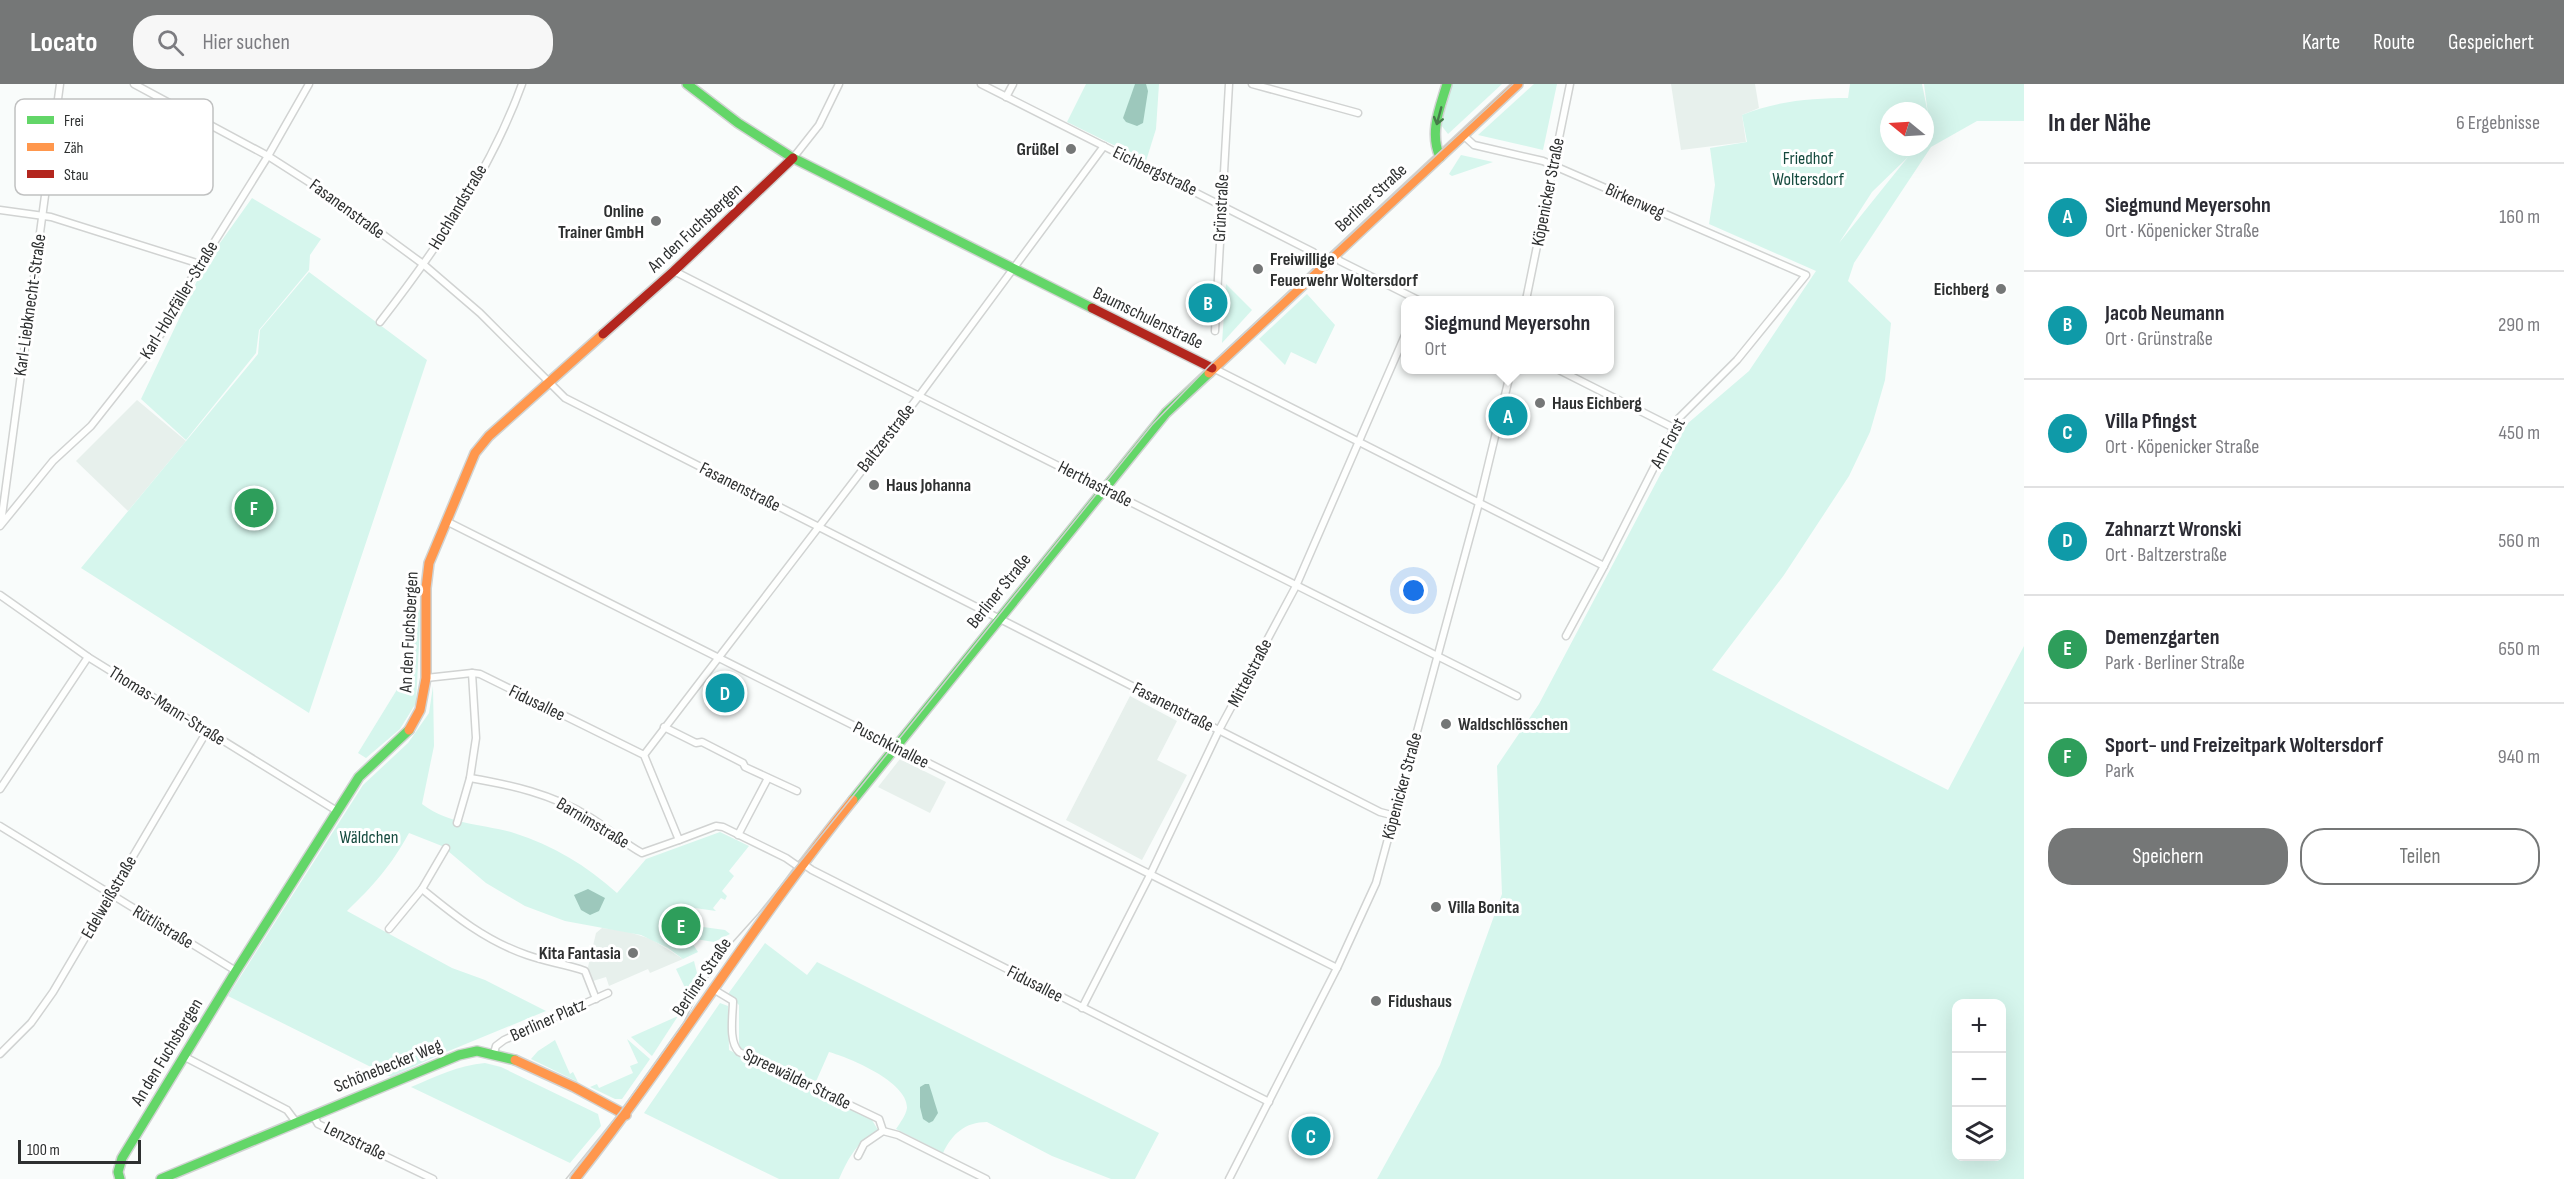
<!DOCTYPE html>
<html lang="de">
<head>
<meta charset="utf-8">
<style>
	body { margin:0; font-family:"Sofia Sans Condensed",sans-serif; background:#f7f7f7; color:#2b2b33 }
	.controls { position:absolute; right:18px; bottom:18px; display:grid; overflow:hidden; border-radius:12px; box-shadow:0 6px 24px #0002 }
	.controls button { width:54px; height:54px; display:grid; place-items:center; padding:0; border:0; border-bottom:2px solid #e1e1e2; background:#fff; color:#2b2b33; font:30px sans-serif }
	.compass { position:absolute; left:1880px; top:18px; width:54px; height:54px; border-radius:50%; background:#fff; box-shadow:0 6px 24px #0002; rotate:288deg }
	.scale { position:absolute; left:18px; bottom:15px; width:123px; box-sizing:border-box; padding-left:6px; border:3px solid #2e3030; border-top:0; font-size:16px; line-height:21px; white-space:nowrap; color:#2e3030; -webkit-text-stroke:4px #fff; paint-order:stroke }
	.you { position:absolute; left:1414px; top:507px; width:21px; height:21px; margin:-15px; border:4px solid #fff; border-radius:50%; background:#1a73e8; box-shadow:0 0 0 9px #1a73e833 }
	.badge { display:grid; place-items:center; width:39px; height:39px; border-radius:50%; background:#757777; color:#fff; font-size:20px; font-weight:700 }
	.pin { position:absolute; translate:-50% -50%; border:3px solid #fff; box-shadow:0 2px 6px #0006 }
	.popup { position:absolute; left:1401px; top:212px; width:213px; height:78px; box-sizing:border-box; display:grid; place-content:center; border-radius:12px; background:#fff; filter:drop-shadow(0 2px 4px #0005); font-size:20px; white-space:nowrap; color:#7c7c81 }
	.popup b { font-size:22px; color:#2b2b33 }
	.popup::after { content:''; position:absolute; left:50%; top:100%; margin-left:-12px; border:12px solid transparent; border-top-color:#fff }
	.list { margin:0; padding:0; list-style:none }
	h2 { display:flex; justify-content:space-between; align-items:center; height:78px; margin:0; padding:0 24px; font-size:26px }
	h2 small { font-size:20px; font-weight:400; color:#7c7c81 }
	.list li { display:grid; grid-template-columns:39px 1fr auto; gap:18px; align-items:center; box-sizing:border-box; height:108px; padding:0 24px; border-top:2px solid #e1e1e2 }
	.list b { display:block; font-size:22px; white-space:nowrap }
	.list p { margin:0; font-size:20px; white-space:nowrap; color:#7c7c81 }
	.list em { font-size:20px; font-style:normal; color:#7c7c81 }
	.actions { display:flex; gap:12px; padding:18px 24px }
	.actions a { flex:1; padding:14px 0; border:2px solid #757777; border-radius:24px; text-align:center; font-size:21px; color:#757777 }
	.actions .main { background:#757777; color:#fff }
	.icon { flex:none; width:33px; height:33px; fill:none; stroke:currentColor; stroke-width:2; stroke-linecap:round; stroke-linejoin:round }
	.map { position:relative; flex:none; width:2024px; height:1095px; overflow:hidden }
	header { display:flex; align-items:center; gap:36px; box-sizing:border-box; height:84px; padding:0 30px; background:#757777; color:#fff }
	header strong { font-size:28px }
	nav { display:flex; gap:33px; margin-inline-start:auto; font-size:21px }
	.search { width:420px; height:54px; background:#f7f7f7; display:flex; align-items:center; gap:15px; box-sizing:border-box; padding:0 21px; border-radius:24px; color:#7c7c81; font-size:22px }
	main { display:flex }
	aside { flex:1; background:#fff }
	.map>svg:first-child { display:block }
</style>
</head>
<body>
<header>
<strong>Locato</strong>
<div class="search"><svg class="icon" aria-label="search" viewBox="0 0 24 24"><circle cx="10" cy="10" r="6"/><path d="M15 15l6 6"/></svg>Hier suchen</div>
<nav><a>Karte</a><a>Route</a><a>Gespeichert</a></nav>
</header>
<main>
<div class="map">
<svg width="2024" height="1095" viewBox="0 0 2024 1095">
	<rect width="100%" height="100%" fill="#f9fcfb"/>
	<!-- built -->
	<g fill="#e7f0ec">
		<path d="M1671,0H1755L1759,24L1742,31L1746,58L1681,66Z"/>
		<path d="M137,316L186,357L128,427L76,377Z"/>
		<path d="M1130,612L1177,637L1157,676L1187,691L1142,776L1066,736Z"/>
		<path d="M900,675L946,698L930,729L878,703Z"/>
		<path d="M602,844L622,846L651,855L683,875L650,889L648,885L609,902L606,893L593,897L588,883L596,849Z"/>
	</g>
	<!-- green -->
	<g fill="#d6f6ed" fill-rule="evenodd">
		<path d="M1086,0H1159L1156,45L1146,77L1067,38Z"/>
		<path d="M1452,0H1502L1448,50L1441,41Z"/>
		<path d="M1534,0H1557L1543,66L1478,51Z"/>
		<path d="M1850,0H1922L1928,30L1924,0H2024V37H1977L1931,63L1854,179L1848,197L1891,239L1885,296L1870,348L1849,392L1784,491L1712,586L1948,706L2024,562V1095H1377L1440,981L1502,810L1497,682L1539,620L1687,340L1749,287L1816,187L1709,140L1715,101L1710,64L1747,58L1742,31C1775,17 1813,14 1848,14ZM1889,27H1925V63H1889ZM1908,73L1839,159L1872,108ZM1956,920H2002V1072H1956Z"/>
		<path d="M1461,71L1493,78L1452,92L1449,90Z"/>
		<path d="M252,114L321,155L310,171L309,186L259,246L256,269L186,356L141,315L205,180Z"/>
		<path d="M309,188L427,276L309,629L81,484L258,270L260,246Z"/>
		<path d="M1226,200L1252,226L1222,259Z"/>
		<path d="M1307,210L1335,241L1316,280L1291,268L1285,281L1259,255Z"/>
		<path d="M421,522L416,619L400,645L366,674L358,669L401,599L409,570L411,544Z"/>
		<path d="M433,602L434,662L422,720C452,742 480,739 514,749C553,761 587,782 617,809L646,775L720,748L749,762L729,787L734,792L722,807L727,812L725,816L721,814L713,824L716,827L681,822L680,828H675L674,839L725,846L730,850L714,858L689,854L698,868L683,875L668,864L641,851L565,837L525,822L486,799L442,762L409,749C391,782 373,802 347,827L452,884L485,896L546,927L439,971L391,993L228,912L363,701L408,659L429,629Z"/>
		<path d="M765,859L807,891L817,878L1159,1049L1135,1095H1111L1052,1072L987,1038C965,1038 952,1050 943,1069L896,1045C900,1039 906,1031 907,1024C908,998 850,974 829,968L814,1002L739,965V921L728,910Z"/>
		<path d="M694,877L699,897L689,912L676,885Z"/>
		<path d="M720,919L728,922L729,966L872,1036L878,1046C856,1060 850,1071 839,1095H779L644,1029Z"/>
		<path d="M678,932L652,972L631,953Z"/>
		<path d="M627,955L650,975L622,1015H615L590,1003L597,1000L599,1004L633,989L630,982L638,979Z"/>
		<path d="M555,956L570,990L573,988L578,998L531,975L538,967Z"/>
		<path d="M485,979L501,983L598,1030L601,1042L570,1079L411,1003C435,993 459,981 485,979Z"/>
	</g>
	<!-- water -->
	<g fill="#9dc8bc">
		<path d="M1135,0H1146L1148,7L1143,39L1137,42L1126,38L1123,34Z"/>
		<path d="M588,805L605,814L599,827L590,831L581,826L574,811Z"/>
		<path d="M925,1000H929L938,1029L933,1037L929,1039L923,1035L920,1023V1003Z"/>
	</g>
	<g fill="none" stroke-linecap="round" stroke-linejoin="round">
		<!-- street casing -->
		<g stroke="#d1d3d2" stroke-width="9">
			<g id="street">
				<path d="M134,0L268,72L329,111L423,180L480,229L565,314L1380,728L1395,732"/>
				<path d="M981,0L1313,168L1325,179"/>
				<path d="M1252,0L1358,29"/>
				<path d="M1006,13L1013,0"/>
				<path d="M1463,51L1474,61L1543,77L1806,191L1737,276L1679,334L1604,482L1566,552"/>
				<path d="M793,74L819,41L839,0"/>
				<path d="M0,126L51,133L200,180"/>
				<path d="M1334,171L1340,177L1418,216"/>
				<path d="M674,187L919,312L1517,612"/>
				<path d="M1526,216L1570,0"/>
				<path d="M380,238C436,166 491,86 522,0"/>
				<path d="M1215,247L1229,0"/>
				<path d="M1213,284L1604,482"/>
				<path d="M1559,286L1674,344"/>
				<path d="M446,437L1337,884"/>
				<path d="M1,439L60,0"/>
				<path d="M0,442L53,377L91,342L147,271L172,233L180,213L268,72L309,0"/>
				<path d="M0,511L88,573L337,727"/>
				<path d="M426,594L472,589L480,590L644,671L679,756L716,742L723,743L786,774L799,783"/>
				<path d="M664,643L696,659L702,658L743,679L745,683L797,707"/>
				<path d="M644,671L919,312L1104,62"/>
				<path d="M470,694C512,701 551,710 588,732C607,743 623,759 642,769L679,756"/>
				<path d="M0,705L88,573"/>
				<path d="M457,739L470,694L476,654L472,589"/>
				<path d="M0,742L236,887"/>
				<path d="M738,751L768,694"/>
				<path d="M802,779L812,786L1269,1018"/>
				<path d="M422,805C455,832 486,857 527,871C546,878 566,880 585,887L596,915"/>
				<path d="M389,845L422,805L446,764"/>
				<path d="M713,905L733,917C733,931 728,957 739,968L879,1035L883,1047"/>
				<path d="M1082,924L1150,791L1219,646L1296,502L1406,249"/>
				<path d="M494,969L496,962L504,956L608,909"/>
				<path d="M0,970L31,939L53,908L207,647"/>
				<path d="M183,972L287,1026L296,1038"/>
				<path d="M313,1031L318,1040L433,1095"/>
				<path d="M858,1072L864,1060L883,1047L898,1051L986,1095"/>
				<path d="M1229,1095L1337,884L1376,799L1479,419L1511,286"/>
			</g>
		</g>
		<!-- fast casing -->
		<g stroke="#d1d3d2" stroke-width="12">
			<g id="fast">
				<path d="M687,0L738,39L793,74L1092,224"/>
				<path d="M1440,73C1429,48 1440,24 1447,0"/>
				<path d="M853,716L1166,329L1209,289"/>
				<path d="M120,1095L118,1088L122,1074L236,887L359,693L409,646"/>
				<path d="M161,1095L459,971L477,967L515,976"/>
			</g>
		</g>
		<!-- slow casing -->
		<g stroke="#d1d3d2" stroke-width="12">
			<g id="slow">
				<path d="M1209,289L1518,0"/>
				<path d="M409,646L420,626L426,594V504L429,479L475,369L489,352L603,250"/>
				<path d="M515,976L574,1003L626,1031"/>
				<path d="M575,1095C673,972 754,838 853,716"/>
			</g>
		</g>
		<!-- jam casing -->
		<g stroke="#d1d3d2" stroke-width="12">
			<g id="jam">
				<path d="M1092,224L1212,284"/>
				<path d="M603,250L674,187L793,74"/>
			</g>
		</g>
		<!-- street -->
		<use href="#street" stroke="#fefffe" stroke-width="6"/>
		<!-- fast -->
		<use href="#fast" stroke="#63d668" stroke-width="9"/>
		<!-- slow -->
		<use href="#slow" stroke="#ff974d" stroke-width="9"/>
		<!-- jam -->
		<use href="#jam" stroke="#b3261e" stroke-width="9"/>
		<!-- tram -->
		<path stroke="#cfd1d0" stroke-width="1.5" d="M566,1095L620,1028L684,938L702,902L731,860L758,830L1152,341L1209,282L1513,0"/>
	</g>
	<!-- one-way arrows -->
	<defs><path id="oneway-shaft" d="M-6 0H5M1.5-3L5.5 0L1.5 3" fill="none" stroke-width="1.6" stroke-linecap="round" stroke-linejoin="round" transform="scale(1.5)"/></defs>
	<use stroke="#467b49" href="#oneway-shaft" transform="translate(1439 32) rotate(105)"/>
	<!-- markers -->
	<g fill="#757777" stroke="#fff" stroke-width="2">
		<circle cx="1071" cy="65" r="6"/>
		<circle cx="656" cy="137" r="6"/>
		<circle cx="1258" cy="185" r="6"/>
		<circle cx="2001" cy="205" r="6"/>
		<circle cx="1540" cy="319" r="6"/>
		<circle cx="874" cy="401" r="6"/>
		<circle cx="1446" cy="640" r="6"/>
		<circle cx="1436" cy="823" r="6"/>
		<circle cx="633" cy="869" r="6"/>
		<circle cx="1376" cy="917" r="6"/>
	</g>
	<g text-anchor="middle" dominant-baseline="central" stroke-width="6" stroke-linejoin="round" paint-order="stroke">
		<!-- poi labels -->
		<g font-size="18" font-weight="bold" fill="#2e3030" stroke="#fff" text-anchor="start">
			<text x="1059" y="65" text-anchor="end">Grüßel</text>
			<text x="644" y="127" text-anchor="end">Online<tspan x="644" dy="21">Trainer GmbH</tspan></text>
			<text x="1270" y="175">Freiwillige<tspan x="1270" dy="21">Feuerwehr Woltersdorf</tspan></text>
			<text x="1989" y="205" text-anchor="end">Eichberg</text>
			<text x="1552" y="319">Haus Eichberg</text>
			<text x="886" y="401">Haus Johanna</text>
			<text x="1458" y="640">Waldschlösschen</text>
			<text x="1448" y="823">Villa Bonita</text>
			<text x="621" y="869" text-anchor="end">Kita Fantasia</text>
			<text x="1388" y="917">Fidushaus</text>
		</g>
		<!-- park labels -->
		<g font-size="18" fill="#154a3e" stroke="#fff">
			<text x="1808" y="74">Friedhof<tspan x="1808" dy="21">Woltersdorf</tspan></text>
			<text x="369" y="753">Wäldchen</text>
		</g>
		<!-- street labels -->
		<g font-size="18" fill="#2e3030" stroke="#fff">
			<text transform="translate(1155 87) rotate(26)">Eichbergstraße</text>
			<text transform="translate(1548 108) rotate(-79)">Köpenicker Straße</text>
			<text transform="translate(1371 114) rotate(-43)">Berliner Straße</text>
			<text transform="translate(1635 117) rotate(24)">Birkenweg</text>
			<text transform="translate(458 123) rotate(-59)">Hochlandstraße</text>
			<text transform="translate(1221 124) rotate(-87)">Grünstraße</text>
			<text transform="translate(347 125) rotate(36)">Fasanenstraße</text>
			<text transform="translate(695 144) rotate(-43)">An den Fuchsbergen</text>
			<text transform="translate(179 216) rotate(-59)">Karl-Holzfäller-Straße</text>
			<text transform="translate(30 221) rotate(-82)">Karl-Liebknecht-Straße</text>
			<text transform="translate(1148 234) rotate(26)">Baumschulenstraße</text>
			<text transform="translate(886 354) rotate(-52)">Baltzerstraße</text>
			<text transform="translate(1668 359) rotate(-62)">Am Forst</text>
			<text transform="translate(1095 400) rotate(27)">Herthastraße</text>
			<text transform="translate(740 403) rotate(27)">Fasanenstraße</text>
			<text transform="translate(999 507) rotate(-51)">Berliner Straße</text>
			<text transform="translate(409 548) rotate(-87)">An den Fuchsbergen</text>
			<text transform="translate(1250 589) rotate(-62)">Mittelstraße</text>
			<text transform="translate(537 619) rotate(26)">Fidusallee</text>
			<text transform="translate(167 622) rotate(32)">Thomas-Mann-Straße</text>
			<text transform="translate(1173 623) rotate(27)">Fasanenstraße</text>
			<text transform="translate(891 661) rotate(27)">Puschkinallee</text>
			<text transform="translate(1402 702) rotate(-75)">Köpenicker Straße</text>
			<text transform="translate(593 739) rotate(31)">Barnimstraße</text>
			<text transform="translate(109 813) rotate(-60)">Edelweißstraße</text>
			<text transform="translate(163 843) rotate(31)">Rütlistraße</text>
			<text transform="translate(702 893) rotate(-56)">Berliner Straße</text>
			<text transform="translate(1035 900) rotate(27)">Fidusallee</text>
			<text transform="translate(548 936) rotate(-24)">Berliner Platz</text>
			<text transform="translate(167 968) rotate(-59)">An den Fuchsbergen</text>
			<text transform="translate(388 982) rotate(-22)">Schönebecker Weg</text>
			<text transform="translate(797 995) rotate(26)">Spreewälder Straße</text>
			<text transform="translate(355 1057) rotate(26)">Lenzstraße</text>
		</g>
	</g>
	<!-- legend -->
	<rect x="15" y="15" width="198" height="96" rx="9" fill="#fff" stroke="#c0c1c1" stroke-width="1.5"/>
	<rect x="27" y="32" width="27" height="8" fill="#63d668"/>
	<rect x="27" y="59" width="27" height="8" fill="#ff974d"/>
	<rect x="27" y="86" width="27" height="8" fill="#b3261e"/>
	<g font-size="16" fill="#2e3030">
		<text x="64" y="42">Frei</text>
		<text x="64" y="69">Zäh</text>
		<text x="64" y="96">Stau</text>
	</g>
</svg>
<div class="controls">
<button>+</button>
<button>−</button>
<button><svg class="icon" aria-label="layers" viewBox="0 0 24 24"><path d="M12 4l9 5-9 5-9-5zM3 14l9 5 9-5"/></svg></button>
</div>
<svg class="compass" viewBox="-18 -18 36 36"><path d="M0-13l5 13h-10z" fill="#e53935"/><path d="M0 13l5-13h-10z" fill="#7c7c81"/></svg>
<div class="scale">100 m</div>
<div class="you"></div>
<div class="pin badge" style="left:1508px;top:332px;background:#0f9aa8">A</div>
<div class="popup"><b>Siegmund Meyersohn</b>Ort</div>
<div class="pin badge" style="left:1208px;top:219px;background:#0f9aa8">B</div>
<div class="pin badge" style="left:1311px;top:1052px;background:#0f9aa8">C</div>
<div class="pin badge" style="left:725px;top:609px;background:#0f9aa8">D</div>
<div class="pin badge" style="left:681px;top:842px;background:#2e9e5b">E</div>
<div class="pin badge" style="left:254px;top:424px;background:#2e9e5b">F</div>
</div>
<aside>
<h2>In der Nähe<small>6 Ergebnisse</small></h2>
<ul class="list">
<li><span class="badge" style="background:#0f9aa8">A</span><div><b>Siegmund Meyersohn</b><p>Ort · Köpenicker Straße</p></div><em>160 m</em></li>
<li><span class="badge" style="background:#0f9aa8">B</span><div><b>Jacob Neumann</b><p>Ort · Grünstraße</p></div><em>290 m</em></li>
<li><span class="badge" style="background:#0f9aa8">C</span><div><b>Villa Pfingst</b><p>Ort · Köpenicker Straße</p></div><em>450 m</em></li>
<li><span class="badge" style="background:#0f9aa8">D</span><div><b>Zahnarzt Wronski</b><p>Ort · Baltzerstraße</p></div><em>560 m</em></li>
<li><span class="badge" style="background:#2e9e5b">E</span><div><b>Demenzgarten</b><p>Park · Berliner Straße</p></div><em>650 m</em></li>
<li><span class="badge" style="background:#2e9e5b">F</span><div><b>Sport- und Freizeitpark Woltersdorf</b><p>Park</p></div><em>940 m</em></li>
</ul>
<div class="actions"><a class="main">Speichern</a><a>Teilen</a></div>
</aside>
</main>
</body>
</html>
